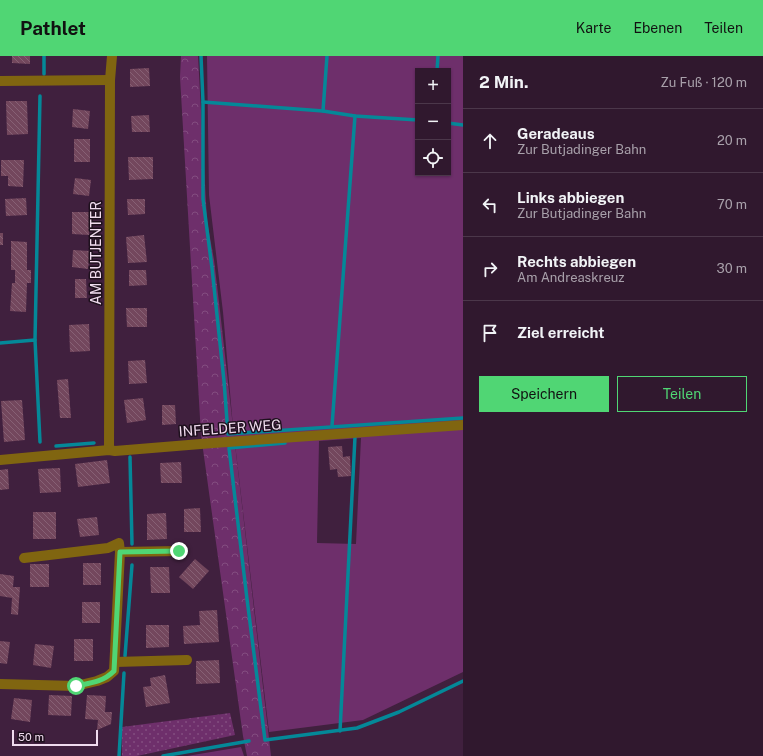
<!DOCTYPE html>
<html lang="de">
<head>
<meta charset="utf-8">
<style>
	body { margin:0; font-family:"Public Sans",sans-serif; background:#382136; color:#f1f3f6 }
	.controls { position:absolute; right:12px; top:12px; display:grid; overflow:hidden; border-radius:0px; box-shadow:0 1px 3px #0004 }
	.controls button { width:36px; height:36px; display:grid; place-items:center; padding:0; border:0; border-bottom:1px solid #4b374a; background:#30182e; color:#f1f3f6; font:20px sans-serif }
	.scale { position:absolute; left:12px; bottom:10px; width:86px; box-sizing:border-box; padding-left:4px; border:2px solid #f0dbee; border-top:0; font-size:11px; line-height:14px; white-space:nowrap; color:#f0dbee; -webkit-text-stroke:3px #1e101d; paint-order:stroke }
	.stop { position:absolute; width:12px; height:12px; margin:-9px; border:3px solid #50d674; border-radius:50%; background:#fff }
	.stop.end { background:#50d674; border-color:#fff; box-shadow:0 1px 4px #0008 }
	.list { margin:0; padding:0; list-style:none }
	h2 { display:flex; justify-content:space-between; align-items:center; height:52px; margin:0; padding:0 16px; font-size:17px }
	h2 small { font-size:13px; font-weight:400; color:#a8a0aa }
	.list li { display:grid; grid-template-columns:26px 1fr auto; gap:12px; align-items:center; box-sizing:border-box; height:64px; padding:0 16px; border-top:1px solid #4b374a }
	.list b { display:block; font-size:15px; white-space:nowrap }
	.list p { margin:0; font-size:13px; white-space:nowrap; color:#a8a0aa }
	.list em { font-size:13px; font-style:normal; color:#a8a0aa }
	.actions { display:flex; gap:8px; padding:12px 16px }
	.actions a { flex:1; padding:9px 0; border:1px solid #50d674; border-radius:0px; text-align:center; font-size:14px; color:#50d674 }
	.actions .main { background:#50d674; color:#111 }
	.icon { flex:none; width:22px; height:22px; fill:none; stroke:currentColor; stroke-width:2; stroke-linecap:round; stroke-linejoin:round }
	.map { position:relative; flex:none; width:463px; height:700px; overflow:hidden }
	header { display:flex; align-items:center; gap:24px; box-sizing:border-box; height:56px; padding:0 20px; background:#50d674; color:#111 }
	header strong { font-size:19px }
	nav { display:flex; gap:22px; margin-inline-start:auto; font-size:14px }
	main { display:flex }
	aside { flex:1; background:#30182e }
	.map>svg:first-child { display:block }
</style>
</head>
<body>
<header>
<strong>Pathlet</strong>
<nav><a>Karte</a><a>Ebenen</a><a>Teilen</a></nav>
</header>
<main>
<div class="map">
<svg width="463" height="700" viewBox="0 0 463 700">
	<defs>
		<pattern id="forest-crowns" width="20" height="18" patternUnits="userSpaceOnUse"><rect width="20" height="18" fill="#6e2f6b"/><path d="M2 6a3 3 0 1 1 6 0M12 15a3 3 0 1 1 6 0" fill="none" stroke="#834d80"/></pattern>
		<pattern id="park-dots" width="8" height="8" patternUnits="userSpaceOnUse"><rect width="8" height="8" fill="#6e2f6b"/><path d="M2 2h.1M6 6h.1" fill="none" stroke="#834d80" stroke-width="1.8" stroke-linecap="round"/></pattern>
		<pattern id="building-back-hatch" width="6" height="6" patternUnits="userSpaceOnUse"><rect width="6" height="6" fill="#73475d"/><path d="M-1 5l2 2M0 0l6 6M5-1l2 2" fill="none" stroke="#876175"/></pattern>
	</defs>
	<rect width="100%" height="100%" fill="#40203e"/>
	<!-- green -->
	<g fill="#6e2f6b" fill-rule="evenodd">
		<path d="M207,0H463V616L363,664L269,676L233,371L223,256L209,139ZM418,15H448V117H418ZM361,382L356,488L317,487L319,385Z"/>
		<path d="M241,691L244,700H187Z"/>
	</g>
	<!-- forest -->
	<path fill="url(#forest-crowns)" d="M181,0H198L207,165L214,204L220,255L233,371L271,700H247L243,680L201,379L180,21Z"/>
	<!-- park -->
	<path fill="url(#park-dots)" d="M230,657L235,679L137,700H122V671Z"/>
	<g fill="none" stroke-linecap="round" stroke-linejoin="round">
		<!-- stream -->
		<g stroke="#048898" stroke-width="3.5">
			<path d="M201,0L203,46V143L212,212L224,325L228,378L463,362"/>
			<path d="M437,15L438,0"/>
			<path d="M44,18V0"/>
			<path d="M203,46L323,55L355,60L418,64"/>
			<path d="M323,55L327,0"/>
			<path d="M448,67L463,69"/>
			<path d="M35,284L40,40"/>
			<path d="M0,287L35,284L40,386"/>
			<path d="M332,370L355,60"/>
			<path d="M285,387L229,392L247,543L265,684L357,672L399,656L463,625"/>
			<path d="M56,390L94,387"/>
			<path d="M130,401L132,488"/>
			<path d="M125,600L132,509"/>
			<path d="M340,675L355,381"/>
			<path d="M119,700L124,617"/>
			<path d="M163,700L249,685"/>
		</g>
	</g>
	<!-- building -->
	<g fill="url(#building-back-hatch)">
		<path d="M12,0H30V8L12,7Z"/>
		<path d="M149,12L150,30L130,31V13Z"/>
		<path d="M6,45H27L28,78L7,79Z"/>
		<path d="M73,53L90,55L88,73L72,71Z"/>
		<path d="M149,59L150,76H132L131,60Z"/>
		<rect x="74" y="83" width="16" height="23"/>
		<path d="M128,101H153V123L129,124Z"/>
		<path d="M1,104H24L23,131L8,130V120H1Z"/>
		<path d="M75,122L91,124L89,140L73,138Z"/>
		<path d="M26,142L27,159L6,160L5,143Z"/>
		<path d="M127,143H145V158L128,159Z"/>
		<path d="M72,156H89V179L72,178Z"/>
		<rect x="0" y="177" width="3" height="12"/>
		<path d="M144,179L147,206L128,207L126,181Z"/>
		<path d="M11,185L27,186V214H31V227H27L26,256L10,255L12,227H15V214H11Z"/>
		<path d="M73,194L90,195L88,213L72,211Z"/>
		<path d="M129,214H146L147,229L129,230Z"/>
		<path d="M75,223H86L87,242H75Z"/>
		<path d="M126,252H147V271H127Z"/>
		<path d="M89,268L90,295L70,296L69,269Z"/>
		<path d="M145,304L147,327L129,328L128,305Z"/>
		<path d="M68,323L71,362H60L57,324Z"/>
		<path d="M143,342L146,364L127,367L124,344Z"/>
		<path d="M22,344L25,384L4,386L1,345Z"/>
		<path d="M162,349H175L176,368L162,369Z"/>
		<path d="M342,390L343,401L350,400L351,420L338,421L337,413L330,414L328,391Z"/>
		<path d="M107,404L110,427L78,431L75,408Z"/>
		<path d="M181,406L182,427H161L160,407Z"/>
		<path d="M60,412L61,436L40,437L38,413Z"/>
		<path d="M8,413L9,433L0,434V414Z"/>
		<path d="M200,452L201,476H184V453Z"/>
		<rect x="33" y="456" width="23" height="27"/>
		<path d="M166,457L167,483L147,484V458Z"/>
		<path d="M97,461L99,479L80,481L77,463Z"/>
		<path d="M195,503L209,515L193,533L179,521Z"/>
		<rect x="83" y="507" width="18" height="22"/>
		<rect x="30" y="508" width="19" height="23"/>
		<path d="M150,511H169L170,537H151Z"/>
		<path d="M0,518L14,520L13,531H20L18,559L11,558L12,542L0,540Z"/>
		<rect x="82" y="546" width="18" height="21"/>
		<path d="M217,554L219,586L184,588L183,570L200,569L199,555Z"/>
		<path d="M146,569H169V591L146,592Z"/>
		<rect x="74" y="583" width="19" height="22"/>
		<path d="M0,585L10,586L7,608L0,607Z"/>
		<path d="M35,588L54,590L51,612L33,609Z"/>
		<path d="M219,604L220,627L196,628V605Z"/>
		<path d="M165,619L170,647L146,651L143,631L151,630L150,622Z"/>
		<path d="M49,639L72,640L71,660L48,659Z"/>
		<path d="M87,639L106,640L105,656H112L111,668L97,674L98,664L85,663Z"/>
		<path d="M14,642L32,644L30,666L11,663Z"/>
	</g>
	<g fill="none" stroke-linecap="round" stroke-linejoin="round">
		<!-- minor -->
		<g stroke="#806510" stroke-width="10">
			<path d="M0,25L110,24"/>
			<path d="M109,394L110,24L112,0"/>
			<path d="M0,404L109,394L115,395L213,387L463,369"/>
			<path d="M120,496L179,495"/>
			<path d="M115,606L187,604"/>
			<path d="M0,628L76,630L97,625L107,621L114,615L120,496L119,487L108,492L24,502"/>
		</g>
	</g>
	<g fill="none" stroke-linecap="round" stroke-linejoin="round">
		<!-- route -->
		<path stroke="#50d674" stroke-width="5" d="M76,630C91,627 103,626 114,615L120,496L179,495"/>
	</g>
	<g text-anchor="middle" dominant-baseline="central" stroke-width="3" stroke-linejoin="round" paint-order="stroke">
		<!-- street labels -->
		<g font-size="14" fill="#f0dbee" stroke="#1e101d">
			<text transform="translate(96 197) rotate(-90)">AM BUTJENTER</text>
			<text transform="translate(230 372) rotate(-4)">INFELDER WEG</text>
		</g>
	</g>
</svg>
<div class="controls">
<button>+</button>
<button>−</button>
<button><svg class="icon" aria-label="locate" viewBox="0 0 24 24"><circle cx="12" cy="12" r="6"/><path d="M12 2v4M12 18v4M2 12h4M18 12h4"/></svg></button>
</div>
<div class="scale">50 m</div>
<div class="stop" style="left:76px;top:630px"></div>
<div class="stop end" style="left:179px;top:495px"></div>
</div>
<aside>
<h2>2 Min.<small>Zu Fuß · 120 m</small></h2>
<ul class="list">
<li><svg class="icon" aria-label="ahead" viewBox="0 0 24 24"><path d="M12 20V5M6 11l6-6 6 6"/></svg><div><b>Geradeaus</b><p>Zur Butjadinger Bahn</p></div><em>20 m</em></li>
<li><svg class="icon" aria-label="left" viewBox="0 0 24 24"><path d="M17 20v-9H6M10 6l-5 5 5 5"/></svg><div><b>Links abbiegen</b><p>Zur Butjadinger Bahn</p></div><em>70 m</em></li>
<li><svg class="icon" aria-label="right" viewBox="0 0 24 24"><path d="M7 20v-9h11M14 6l5 5-5 5"/></svg><div><b>Rechts abbiegen</b><p>Am Andreaskreuz</p></div><em>30 m</em></li>
<li><svg class="icon" aria-label="arrive" viewBox="0 0 24 24"><path d="M6 21V4h12l-3 4 3 4H6"/></svg><div><b>Ziel erreicht</b></div></li>
</ul>
<div class="actions"><a class="main">Speichern</a><a>Teilen</a></div>
</aside>
</main>
</body>
</html>
